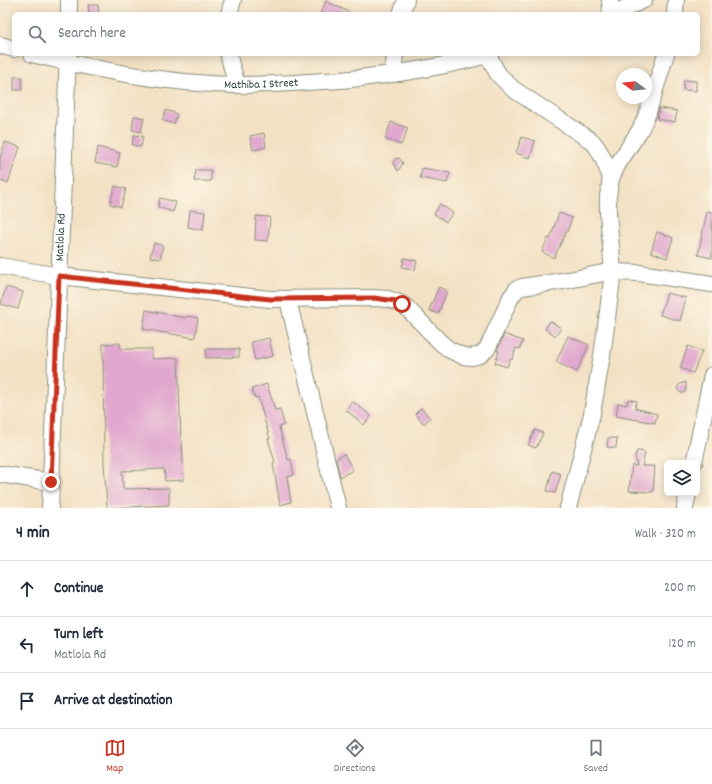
<!DOCTYPE html>
<html lang="en">
<head>
<meta charset="utf-8">
<style>
	body { margin:0; font-family:Dekko,sans-serif; background:#f6f6f7; color:#1f2937 }
	.controls { position:absolute; right:12px; bottom:12px; display:grid; overflow:hidden; border-radius:6px; box-shadow:0 2px 10px #0003 }
	.controls button { width:36px; height:36px; display:grid; place-items:center; padding:0; border:0; border-bottom:1px solid #e0e1e3; background:#fff; color:#1f2937; font:20px sans-serif }
	.compass { position:absolute; left:616px; top:68px; width:36px; height:36px; border-radius:50%; background:#fff; box-shadow:0 2px 10px #0003; rotate:285deg }
	.stop { position:absolute; width:12px; height:12px; margin:-9px; border:3px solid #c8321e; border-radius:50%; background:#fff }
	.stop.end { background:#c8321e; border-color:#fff; box-shadow:0 1px 4px #0008 }
	.list { margin:0; padding:0; list-style:none }
	h2 { display:flex; justify-content:space-between; align-items:center; height:52px; margin:0; padding:0 16px; font-size:17px }
	h2 small { font-size:13px; font-weight:400; color:#747a83 }
	.list li { display:grid; grid-template-columns:26px 1fr auto; gap:12px; align-items:center; box-sizing:border-box; height:56px; padding:0 16px; border-top:1px solid #e0e1e3 }
	.list b { display:block; font-size:15px; white-space:nowrap }
	.list p { margin:0; font-size:13px; white-space:nowrap; color:#747a83 }
	.list em { font-size:13px; font-style:normal; color:#747a83 }
	.icon { flex:none; width:22px; height:22px; fill:none; stroke:currentColor; stroke-width:2; stroke-linecap:round; stroke-linejoin:round }
	.map { position:relative; flex:none; width:712px; height:508px; overflow:hidden }
	.search { position:absolute; background:#fff; box-shadow:0 2px 10px #0003; left:12px; right:12px; top:12px; height:44px; display:flex; align-items:center; gap:10px; box-sizing:border-box; padding:0 14px; border-radius:6px; color:#747a83; font-size:15px }
	.sheet { height:220px; background:#fff }
	nav { display:flex; justify-content:space-around; align-items:center; box-sizing:border-box; height:56px; border-top:1px solid #e0e1e3; background:#fff; font-size:11px; color:#747a83 }
	nav a { display:grid; justify-items:center; gap:2px }
	nav .on { color:#c8321e }
	.map>svg:first-child { display:block }
</style>
</head>
<body>
<div class="map">
<svg width="712" height="508" viewBox="0 0 712 508">
	<rect width="100%" height="100%" fill="#fcf5e5"/>
	<filter id="ink" filterUnits="userSpaceOnUse"><feTurbulence type="fractalNoise" baseFrequency=".025" numOctaves="2"/><feDisplacementMap in="SourceGraphic" scale="8" xChannelSelector="R" yChannelSelector="G"/><feConvolveMatrix kernelMatrix="1 2 1 2 8 2 1 2 1" color-interpolation-filters="sRGB"/></filter>
	<filter id="wash" filterUnits="userSpaceOnUse"><feTurbulence type="fractalNoise" baseFrequency=".012" numOctaves="4" result="noise"/><feDisplacementMap in="SourceGraphic" scale="16" xChannelSelector="R" yChannelSelector="G"/><feGaussianBlur stdDeviation="0.9" result="paint"/><feColorMatrix in="noise" values="0 0 0 0 0 0 0 0 0 0 0 0 0 0 0 0 0 1.4 0 .05"/><feComposite in="paint" operator="in"/></filter>
	<g filter="url(#wash)">
		<rect width="100%" height="100%" fill="#f3e1c4"/>
		<g id="blocks">
			<!-- building -->
			<g fill="#e1a8cf">
				<path d="M326,1L353,14H320Z"/>
				<path d="M88,5H98L99,14H89Z"/>
				<rect x="14" y="77" width="8" height="13"/>
				<path d="M684,80L696,81V91L683,90Z"/>
				<path d="M659,108L677,111L675,122L657,119Z"/>
				<path d="M166,110L177,114L174,124L162,120Z"/>
				<path d="M134,116L144,118L141,132L132,130Z"/>
				<path d="M391,122L408,128L401,145L385,139Z"/>
				<path d="M264,133L266,147L253,150L250,136Z"/>
				<path d="M134,135L143,136L141,147L132,145Z"/>
				<path d="M522,137L535,141L530,158L516,153Z"/>
				<path d="M5,142L20,147L8,183L0,181V158Z"/>
				<path d="M98,147L120,153L117,167L95,163Z"/>
				<path d="M399,158L403,163L398,171L393,162L396,159Z"/>
				<path d="M422,168L450,173L447,183L420,178Z"/>
				<path d="M196,170H211V181H194Z"/>
				<path d="M115,186L126,189L121,207L110,204Z"/>
				<path d="M160,198L176,202L173,212L158,207Z"/>
				<path d="M440,204L453,213L446,222L434,214Z"/>
				<path d="M190,210L205,212L203,230L188,227Z"/>
				<path d="M707,211L712,212V258L698,255Z"/>
				<path d="M559,213L572,218L567,232H566L554,258L542,252L548,238L550,239Z"/>
				<path d="M256,216L270,217L268,241L255,240Z"/>
				<path d="M657,232L673,238L667,258L651,252Z"/>
				<path d="M154,243L163,246L160,259L150,257Z"/>
				<path d="M404,258L417,261L415,270L402,267Z"/>
				<path d="M6,287L23,292L18,309L1,304Z"/>
				<path d="M439,287L447,291L438,314L429,310Z"/>
				<path d="M667,293L686,298L680,321L660,315Z"/>
				<path d="M146,310L186,318L187,316L198,318L195,338L143,329Z"/>
				<path d="M550,321L561,328L556,336L545,329Z"/>
				<path d="M504,334L523,341L520,349L516,348L512,360L510,359L507,367L495,363L499,351H497Z"/>
				<path d="M568,336L589,345L577,372L556,362Z"/>
				<path d="M269,338L273,356L255,360L251,342Z"/>
				<path d="M120,343V349H152V359L178,358L181,441H182L184,480L165,481L164,469L122,471L123,489L169,488V505L107,508L104,463L103,344Z"/>
				<path d="M688,346L702,351L693,373L680,368Z"/>
				<path d="M206,349H239V357L206,358Z"/>
				<path d="M686,382V391L684,393H681L677,389L678,386L680,384Z"/>
				<path d="M267,384L275,410L280,409L284,425L279,427L288,460L291,459L294,475L287,477L291,502L280,505L273,463L275,462L268,439H270L258,397L255,398L252,389Z"/>
				<path d="M628,399L637,401L635,408L657,414L655,423L616,416L618,403L627,405Z"/>
				<path d="M352,401L371,416L364,425L346,410Z"/>
				<path d="M421,408L430,418L424,424L415,414Z"/>
				<path d="M535,430L543,433L536,448L528,445Z"/>
				<path d="M608,438H617L616,448L607,447Z"/>
				<path d="M637,451H641L645,453L642,466H655L653,492L629,491L632,465L637,466L635,456Z"/>
				<path d="M344,454L353,470L340,477L336,459Z"/>
				<path d="M552,471L561,474L555,493L547,491Z"/>
			</g>
		</g>
	</g>
	<g filter="url(#ink)">
		<use href="#blocks" fill-opacity="0" stroke="#898f7c" stroke-width="1"/>
		<g fill="none" stroke-linecap="round" stroke-linejoin="round">
			<!-- minor casing -->
			<g stroke="#898f7c" stroke-width="18">
				<g id="minor">
					<path d="M610,0L611,14"/>
					<path d="M69,14V0"/>
					<path d="M229,14L233,0"/>
					<path d="M401,14L406,0"/>
					<path d="M612,14L644,0"/>
					<path d="M675,14L676,0"/>
					<path d="M0,45L14,49"/>
					<path id="s1" d="M32,54C98,70 168,84 236,85C271,85 306,82 341,80C391,75 442,68 490,54"/>
					<path d="M228,54L237,85"/>
					<path d="M488,55L498,74L513,89L593,142C602,152 606,166 611,178"/>
					<path d="M393,74L395,54"/>
					<path d="M0,266L59,276L270,299L374,298L388,299L402,304L408,309L441,343L450,350L463,356L472,357L480,355L487,349L511,297L517,289L522,287L569,280L603,273L613,272L639,273L712,284"/>
					<path d="M288,300L338,508"/>
					<path d="M694,463L712,375"/>
					<path d="M0,474L51,482"/>
					<path id="s2" d="M50,508L68,54"/>
					<path d="M568,508L592,414L603,349L613,272L608,212V196L611,178L618,164L640,130L647,115L666,54"/>
					<path d="M685,508L688,493"/>
				</g>
			</g>
			<!-- minor -->
			<use href="#minor" stroke="#fff" stroke-width="16"/>
		</g>
	</g>
	<g fill="none" stroke-linecap="round" stroke-linejoin="round" filter="url(#ink)">
		<!-- route -->
		<path stroke="#c8321e" stroke-width="5" d="M51,482L59,276L270,299L374,298L396,301L402,304"/>
	</g>
	<g text-anchor="middle" dominant-baseline="central" stroke-width="3" stroke-linejoin="round" paint-order="stroke">
		<!-- street labels -->
		<g font-size="12" fill="#1f3d34" stroke="#fcf5e5">
			<text stroke="none"><textPath href="#s1" startOffset="232">Mathiba I Street</textPath></text>
			<text stroke="none"><textPath href="#s2" startOffset="271">Matlola Rd</textPath></text>
		</g>
	</g>
</svg>
<div class="controls">
<button><svg class="icon" aria-label="layers" viewBox="0 0 24 24"><path d="M12 4l9 5-9 5-9-5zM3 14l9 5 9-5"/></svg></button>
</div>
<svg class="compass" viewBox="-18 -18 36 36"><path d="M0-13l5 13h-10z" fill="#e53935"/><path d="M0 13l5-13h-10z" fill="#747a83"/></svg>
<div class="stop" style="left:402px;top:304px"></div>
<div class="stop end" style="left:51px;top:482px"></div>
<div class="search"><svg class="icon" aria-label="search" viewBox="0 0 24 24"><circle cx="10" cy="10" r="6"/><path d="M15 15l6 6"/></svg>Search here</div>
</div>
<section class="sheet">
<h2>4 min<small>Walk · 320 m</small></h2>
<ul class="list">
<li><svg class="icon" aria-label="ahead" viewBox="0 0 24 24"><path d="M12 20V5M6 11l6-6 6 6"/></svg><div><b>Continue</b></div><em>200 m</em></li>
<li><svg class="icon" aria-label="left" viewBox="0 0 24 24"><path d="M17 20v-9H6M10 6l-5 5 5 5"/></svg><div><b>Turn left</b><p>Matlola Rd</p></div><em>120 m</em></li>
<li><svg class="icon" aria-label="arrive" viewBox="0 0 24 24"><path d="M6 21V4h12l-3 4 3 4H6"/></svg><div><b>Arrive at destination</b></div></li>
</ul>
</section>
<nav>
<a class="on"><svg class="icon" aria-label="map" viewBox="0 0 24 24"><path d="M3 6l6-2 6 2 6-2v14l-6 2-6-2-6 2zM9 4v14M15 6v14"/></svg>Map</a>
<a><svg class="icon" aria-label="directions" viewBox="0 0 24 24"><path d="M12 3l9 9-9 9-9-9zM9 14v-3h6M13 9l2 2-2 2"/></svg>Directions</a>
<a><svg class="icon" aria-label="saved" viewBox="0 0 24 24"><path d="M7 4h10v16l-5-4-5 4z"/></svg>Saved</a>
</nav>
</body>
</html>
